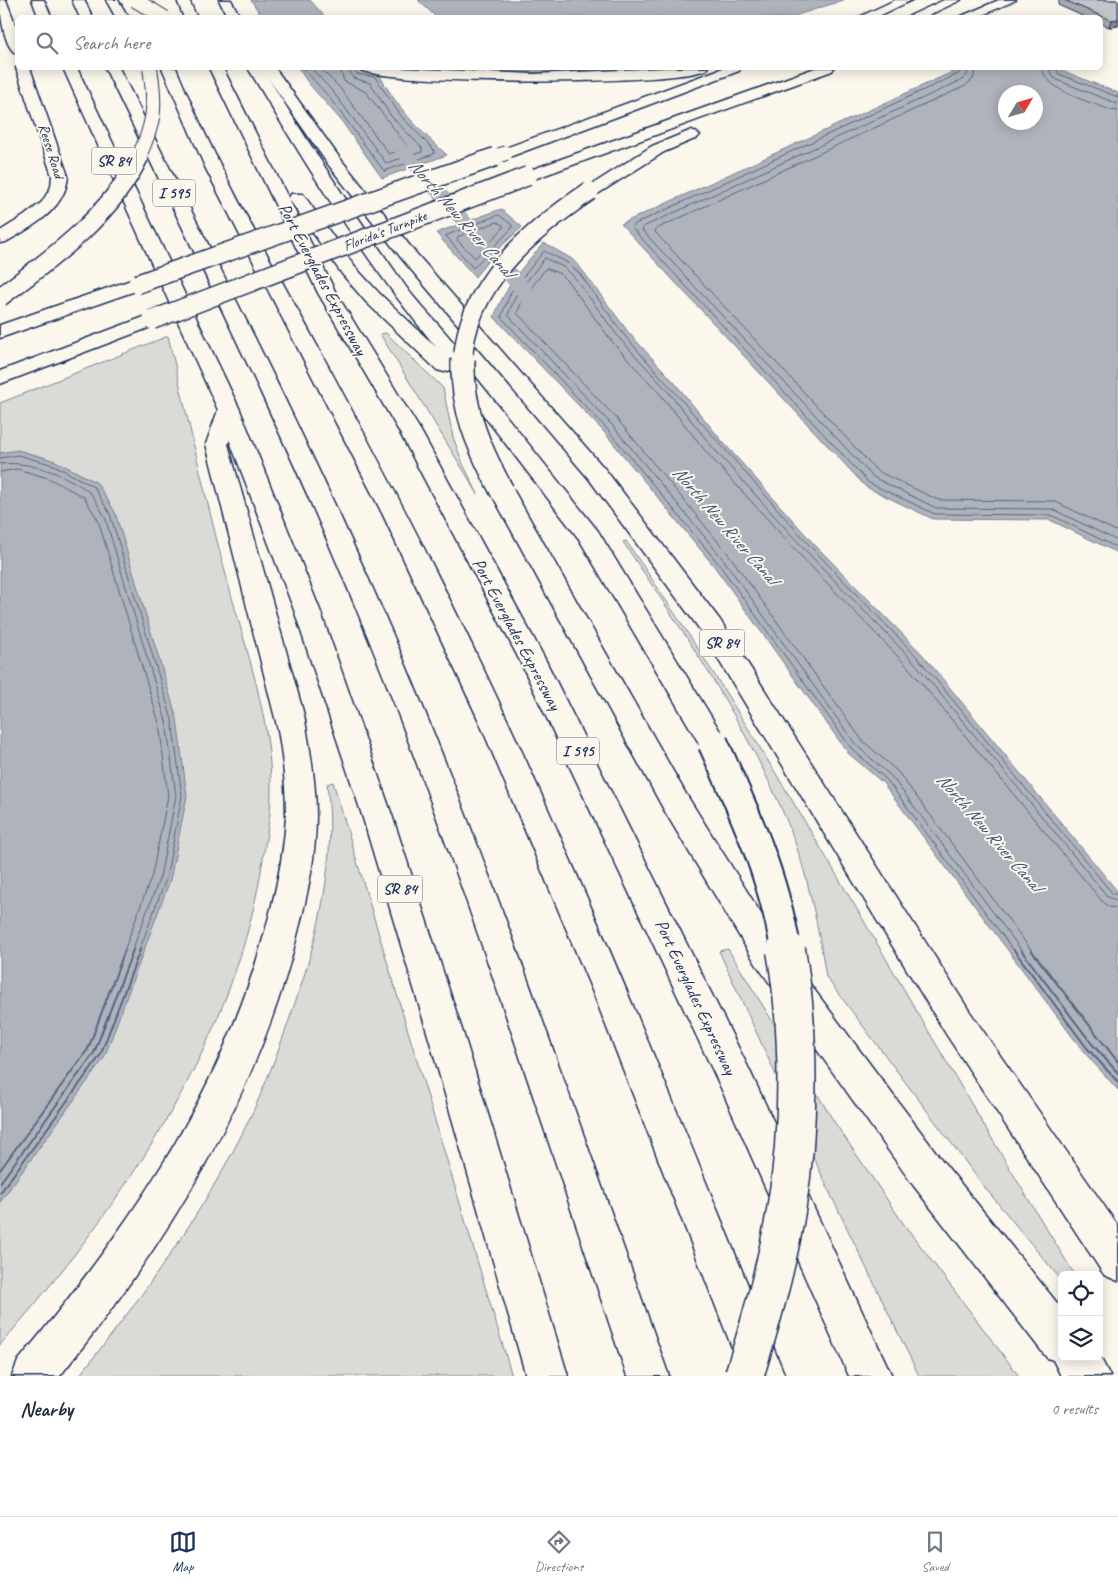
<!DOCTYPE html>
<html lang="en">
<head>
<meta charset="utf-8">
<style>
	body { margin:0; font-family:Caveat,sans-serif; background:#f6f6f7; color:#1f2937 }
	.controls { position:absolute; right:15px; bottom:15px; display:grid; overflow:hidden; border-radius:8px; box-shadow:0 2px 12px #0003 }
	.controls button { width:45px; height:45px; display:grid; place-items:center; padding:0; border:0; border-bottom:1px solid #e0e1e3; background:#fff; color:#1f2937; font:25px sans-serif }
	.compass { position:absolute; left:998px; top:85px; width:45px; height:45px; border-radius:50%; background:#fff; box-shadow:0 2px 12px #0003; rotate:52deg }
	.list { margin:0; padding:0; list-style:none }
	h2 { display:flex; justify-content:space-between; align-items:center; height:65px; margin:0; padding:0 20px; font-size:21px }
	h2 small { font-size:16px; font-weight:400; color:#747a83 }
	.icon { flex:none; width:28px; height:28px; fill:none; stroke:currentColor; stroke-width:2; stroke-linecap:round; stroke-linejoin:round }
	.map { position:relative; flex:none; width:1118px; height:1376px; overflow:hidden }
	.search { position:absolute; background:#fff; box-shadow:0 2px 12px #0003; left:15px; right:15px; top:15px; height:55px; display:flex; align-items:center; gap:12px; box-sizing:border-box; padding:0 18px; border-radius:8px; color:#747a83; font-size:19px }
	.sheet { height:140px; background:#fff }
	nav { display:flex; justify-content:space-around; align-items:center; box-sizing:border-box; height:70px; border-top:1px solid #e0e1e3; background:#fff; font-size:14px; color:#747a83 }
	nav a { display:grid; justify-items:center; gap:2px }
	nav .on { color:#1b2f5e }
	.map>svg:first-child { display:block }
</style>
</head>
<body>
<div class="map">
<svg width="1118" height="1376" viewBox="0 0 1118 1376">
	<rect width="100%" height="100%" fill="#fbf7ec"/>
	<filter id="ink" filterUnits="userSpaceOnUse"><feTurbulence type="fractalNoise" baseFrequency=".02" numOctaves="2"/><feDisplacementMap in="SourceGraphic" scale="10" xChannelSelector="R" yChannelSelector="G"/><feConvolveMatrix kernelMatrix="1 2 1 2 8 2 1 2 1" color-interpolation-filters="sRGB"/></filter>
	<g filter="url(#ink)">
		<!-- green -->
		<g fill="#dadad7" stroke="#7a849a">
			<path d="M386,333L443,388L453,437L463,464L478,494L380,334Z"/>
			<path d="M168,336C188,418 206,501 228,583C246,650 272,721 271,792C271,812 267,833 264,852C238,1041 122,1205 0,1345V1202L104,1058L97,483C66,467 36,447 0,453V403Z"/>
			<path d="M626,541C789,777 923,1032 1075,1275H1062V1281L986,1189L826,977C818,926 808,874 789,826C747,725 684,632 623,542Z"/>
			<path d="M333,782L512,1376H79C142,1297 203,1214 248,1122C266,1085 280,1046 294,1006C319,935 337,860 327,784Z"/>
			<path d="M728,949L835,1123L903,1223L1019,1376H919L830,1193L719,951Z"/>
		</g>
		<!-- water -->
		<g fill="#afb3bb" stroke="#747e96" fill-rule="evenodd">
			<path d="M251,0H310L325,17H262Z"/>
			<path d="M418,0H844L788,18H437Z"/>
			<path d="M298,68H339L378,72C395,106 419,130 447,155L382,178L340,119L309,84Z"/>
			<path d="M492,68H590L523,83L508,82Z"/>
			<path d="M961,68H1056L1118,93V553L1050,520L933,519L866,487L621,224ZM1006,92H1036V122H1006Z"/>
			<path d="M501,209L522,227L494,253L475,277L436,233Z"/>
			<path d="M544,243L572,259L583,271L629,333L674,382L722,441L814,544L922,654L1118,892V1090L1083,1051L883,783L848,753L714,566L604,432L494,317C505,288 522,266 544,243Z"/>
			<path d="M18,450L55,461L97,483L115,512L177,719L187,796L170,880L104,1058L0,1202V453Z"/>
		</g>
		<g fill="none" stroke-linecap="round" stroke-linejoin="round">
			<!-- shore-far1 -->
			<g stroke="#566483" stroke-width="1">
				<path d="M303,68L329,97L384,171L434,154V150L401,116L375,77L357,74L354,68"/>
				<path d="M311,68L334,93L386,163L422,152V148L391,116L370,83L353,78L348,68"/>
				<path d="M320,68L340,88L389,154L407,149V146L366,92L344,81L340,68"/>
				<path d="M962,68L958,74L633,225L632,228L869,483L935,514L1051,515L1118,548"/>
				<path d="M968,68L967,75L962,80L643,227L642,230L873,477L936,508L1052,509L1118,541"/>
				<path d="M976,68L973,79L965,86L656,229L655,232L877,471L938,500L1054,501L1118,532"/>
				<path d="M1042,68C1047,92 1089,101 1110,110L1118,111"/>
				<path d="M1050,68L1051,75L1057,80L1118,104"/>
				<path d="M1056,68L1059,74L1118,97"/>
				<path d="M499,215L512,225V228L473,268L446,236Z"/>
				<path d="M497,222L503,225V228L475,258L457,240L458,237Z"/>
				<path d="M0,458L18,455L54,465L94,487L110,514L172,720L182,796L166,879L139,951"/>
				<path d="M0,464C30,461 63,473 88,491C95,497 100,509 105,517L166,721L176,796L160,877L132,951"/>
				<path d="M0,472L17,469L48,478L84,497L98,520L159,723L168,796L152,875L124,951"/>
				<path d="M1014,951L887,780L852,749L718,563L607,429L501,317L511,292L544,251L568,263L580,274L625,336L811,547L918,658L1112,893L1118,895"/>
				<path d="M1022,951L892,777L856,745L723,559L612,425L508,315L516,295L545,258L565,268L575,278L620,339L666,389L714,449L806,551L914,662L1108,897L1118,901"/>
				<path d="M1032,951L898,772L862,740L729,555L617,419L517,313L523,299L546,268L560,274L569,283L614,344L660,394L708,454L801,556L908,667L1102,901L1109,907L1118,908"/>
			</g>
			<!-- shore -->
			<g stroke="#566483" stroke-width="2">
				<path d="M1014,950L1087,1048L1118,1082"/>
				<path d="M1021,950L1092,1044L1118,1073"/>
				<path d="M1031,950L1118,1062"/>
				<path d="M0,1170L88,1049L125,950"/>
				<path d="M0,1183L94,1053L133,950"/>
				<path d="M0,1193L100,1056L140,950"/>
			</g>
			<!-- canal -->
			<path fill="#afb3bb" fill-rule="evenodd" d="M390,131L396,133L546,304L549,308L546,312L539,314L532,312L384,139L382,136L384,133Z"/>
			<!-- street casing -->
			<g stroke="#1b2f5e" stroke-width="3">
				<g id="street">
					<path d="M0,0H6L18,31V54C4,51 0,12 0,0Z"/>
					<path d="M18,66L30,68L68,176C65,210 33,226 6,242L0,243V231L24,216L42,202L51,187L52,176L16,68Z"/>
				</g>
			</g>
			<!-- primary casing -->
			<g stroke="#1b2f5e" stroke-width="3">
				<g id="primary">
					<path d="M32,0H44L52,18H39Z"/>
					<path d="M219,0H231L241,18H228Z"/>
					<path d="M63,68H77L240,410L320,610L392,815L466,1042L568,1376H526L430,1042L362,815L294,610L218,410Z"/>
					<path d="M261,68H275L339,157L414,251L605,469L720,620L970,1012L1118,1226V1281L1104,1275L946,1034L701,631L589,479L402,259L327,163Z"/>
				</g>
			</g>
			<!-- highway casing -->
			<g stroke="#1b2f5e" stroke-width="3">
				<g id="highway">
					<path d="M72,0H84L93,18H80Z"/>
					<path d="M106,0H118L129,18H116Z"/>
					<path d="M177,0H189L197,18H184Z"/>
					<path d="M895,0H912L875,18H857Z"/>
					<path d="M944,0H961L923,18H905Z"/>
					<path d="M999,0H1016L976,18H957Z"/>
					<path d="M105,68H119C221,270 325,470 412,680C506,908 586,1143 669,1376H627C548,1143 474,909 385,680C303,471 203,270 105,68Z"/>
					<path d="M162,68H176C213,158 260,242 307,327C354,414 401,501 445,590C572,846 677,1112 785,1376H743L596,1000L479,721L383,515L205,167Z"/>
					<path d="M209,68H223L336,293L422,433L545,659L749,1069L892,1376H849L721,1088L519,659L400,433L318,293Z"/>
					<path d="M248,68H262C308,142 355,215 406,287C428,317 460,342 475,377L598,531L723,736L727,743L723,750L713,753L703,750L579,539L458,382L451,370L444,372L437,370L366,302L342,274L291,202L289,198L291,194H303L354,266L380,294L436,347C364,260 306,165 248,68Z"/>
					<path d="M358,68H401L533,74L665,68H708C694,86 372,86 358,68Z"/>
					<path d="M723,68H741L739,71L512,156L506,158L498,153L500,150Z"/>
					<path d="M815,68H834L832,71L534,179L528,181L520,176L522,173Z"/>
					<path d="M692,130L700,135L697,138L664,152L596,195H584L582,191L652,146Z"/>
					<path d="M137,278L144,280L146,284L144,288L0,338V325Z"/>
					<path d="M152,314L159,316L162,320L159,324L0,384V371Z"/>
					<path d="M229,404L237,405L240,410L228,444L304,715C310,749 316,782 316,816C316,857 307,897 297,936C256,1101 165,1245 60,1376H12L18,1361C125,1232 219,1100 264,935C275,896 284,857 286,816C286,787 283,758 278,730L206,444L218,410L221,405Z"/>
					<path d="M502,484L510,486L514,491L686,794L780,944L941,1159L1062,1309V1357H1099V1355L1110,1376H1061L1053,1360L1047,1358L913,1185L756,964L664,810L490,491L494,486Z"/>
				</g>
			</g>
			<!-- street -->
			<use href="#street" fill="#fbf7ec" fill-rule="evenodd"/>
			<!-- primary -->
			<use href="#primary" fill="#fbf7ec" fill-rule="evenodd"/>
			<!-- highway -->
			<use href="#highway" fill="#fbf7ec" fill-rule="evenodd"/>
			<!-- highway-bridge-far4 casing -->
			<g stroke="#1b2f5e" stroke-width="16" stroke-linecap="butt">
				<g id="highway-bridge-far4">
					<path d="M135,0L165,18"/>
					<path d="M138,158C155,123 156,106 150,68"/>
					<path d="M492,158L506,153"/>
				</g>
			</g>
			<!-- highway-bridge-far3 casing -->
			<g stroke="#1b2f5e" stroke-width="21" stroke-linecap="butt">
				<g id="highway-bridge-far3">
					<path d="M137,284L495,157"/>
					<path d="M0,297C51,259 111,216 139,157"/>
					<path d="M152,320L528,176"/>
					<path d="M463,360C466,284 532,230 590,191"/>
				</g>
			</g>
			<!-- highway-bridge-far2 casing -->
			<g stroke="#1b2f5e" stroke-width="26" stroke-linecap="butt">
				<path id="highway-bridge-far2" d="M463,359C461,408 479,448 502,491"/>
			</g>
			<!-- highway-bridge-far1 casing -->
			<g stroke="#1b2f5e" stroke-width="33" stroke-linecap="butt">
				<path id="highway-bridge-far1" d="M713,743C744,811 774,876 786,951"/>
			</g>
			<!-- highway-bridge casing -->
			<g stroke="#1b2f5e" stroke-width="41" stroke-linecap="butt">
				<path id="highway-bridge" d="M744,1376C761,1322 777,1267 786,1211C800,1130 800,1030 786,950"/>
			</g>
			<!-- highway-bridge-far4 -->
			<use href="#highway-bridge-far4" stroke="#fbf7ec" stroke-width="14"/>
			<!-- highway-bridge-far3 -->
			<use href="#highway-bridge-far3" stroke="#fbf7ec" stroke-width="18"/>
			<!-- highway-bridge-far2 -->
			<use href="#highway-bridge-far2" stroke="#fbf7ec" stroke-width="23"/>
			<!-- highway-bridge-far1 -->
			<use href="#highway-bridge-far1" stroke="#fbf7ec" stroke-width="29"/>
			<!-- highway-bridge -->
			<use href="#highway-bridge" stroke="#fbf7ec" stroke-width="38"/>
		</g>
		<!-- wall -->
		<path fill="#a8a9ad" stroke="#1b2f5e" d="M1059,0H1118V26L1109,27L1100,23V18H1087L1058,5Z"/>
		<!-- shaded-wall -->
		<path fill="#888a8d" stroke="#1b2f5e" d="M1118,19V26L1109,27L1111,20Z"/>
		<!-- building -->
		<path fill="#c3c5c9" stroke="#1b2f5e" d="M1064,0H1118V19L1111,20Z"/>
	</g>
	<g text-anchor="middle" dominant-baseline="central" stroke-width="4" stroke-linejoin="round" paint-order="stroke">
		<!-- far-street labels -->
		<g font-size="15" fill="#1b2f5e" stroke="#fbf7ec">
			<text transform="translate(51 151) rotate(73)">Reese Road</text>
			<text transform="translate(385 231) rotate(-21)">Florida's Turnpike</text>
		</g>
		<!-- shield labels -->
		<g fill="#fbf7ec" stroke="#5e6b89" stroke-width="1">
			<rect x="91.5" y="147.5" width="45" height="27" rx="4"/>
			<rect x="153" y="179.5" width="42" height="27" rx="4"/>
			<rect x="699.5" y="629.5" width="45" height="27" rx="4"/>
			<rect x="557" y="737.5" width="42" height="27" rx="4"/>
			<rect x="377.5" y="875.5" width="45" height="27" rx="4"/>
		</g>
		<g font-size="16" font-weight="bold" fill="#1b2f5e">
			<text x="114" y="161">SR 84</text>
			<text x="174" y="193">I 595</text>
			<text x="722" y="643">SR 84</text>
			<text x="578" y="751">I 595</text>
			<text x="400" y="889">SR 84</text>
		</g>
		<!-- street labels -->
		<g font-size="18" fill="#1b2f5e" stroke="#fbf7ec">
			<text transform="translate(323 279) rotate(62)">Port Everglades Expressway</text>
			<text transform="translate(517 634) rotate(62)">Port Everglades Expressway</text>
			<text transform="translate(696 997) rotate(65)">Port Everglades Expressway</text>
		</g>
		<!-- water labels -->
		<g font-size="19" font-style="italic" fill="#47577a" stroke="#fbf7ec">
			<text transform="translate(461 218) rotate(49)">North New River Canal</text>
			<text transform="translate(725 525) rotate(49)">North New River Canal</text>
			<text transform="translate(989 832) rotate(49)">North New River Canal</text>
		</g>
	</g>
</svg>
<div class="controls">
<button><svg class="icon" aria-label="locate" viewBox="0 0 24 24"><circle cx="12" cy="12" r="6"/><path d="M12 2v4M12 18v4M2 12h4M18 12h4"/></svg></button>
<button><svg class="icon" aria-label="layers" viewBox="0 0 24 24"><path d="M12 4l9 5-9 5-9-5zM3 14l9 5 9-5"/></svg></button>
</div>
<svg class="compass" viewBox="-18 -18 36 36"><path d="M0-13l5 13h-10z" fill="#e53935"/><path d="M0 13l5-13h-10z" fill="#747a83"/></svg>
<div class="search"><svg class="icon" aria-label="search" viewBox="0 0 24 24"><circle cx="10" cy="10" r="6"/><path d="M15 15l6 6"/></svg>Search here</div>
</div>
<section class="sheet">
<h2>Nearby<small>0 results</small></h2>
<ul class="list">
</ul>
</section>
<nav>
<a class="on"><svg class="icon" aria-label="map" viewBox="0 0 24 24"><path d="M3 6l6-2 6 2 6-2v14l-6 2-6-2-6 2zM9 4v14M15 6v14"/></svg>Map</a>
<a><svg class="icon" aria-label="directions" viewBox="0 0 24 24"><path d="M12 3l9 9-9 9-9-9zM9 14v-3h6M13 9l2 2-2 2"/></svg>Directions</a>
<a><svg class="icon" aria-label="saved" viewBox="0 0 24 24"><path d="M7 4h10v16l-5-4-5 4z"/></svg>Saved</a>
</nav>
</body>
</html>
